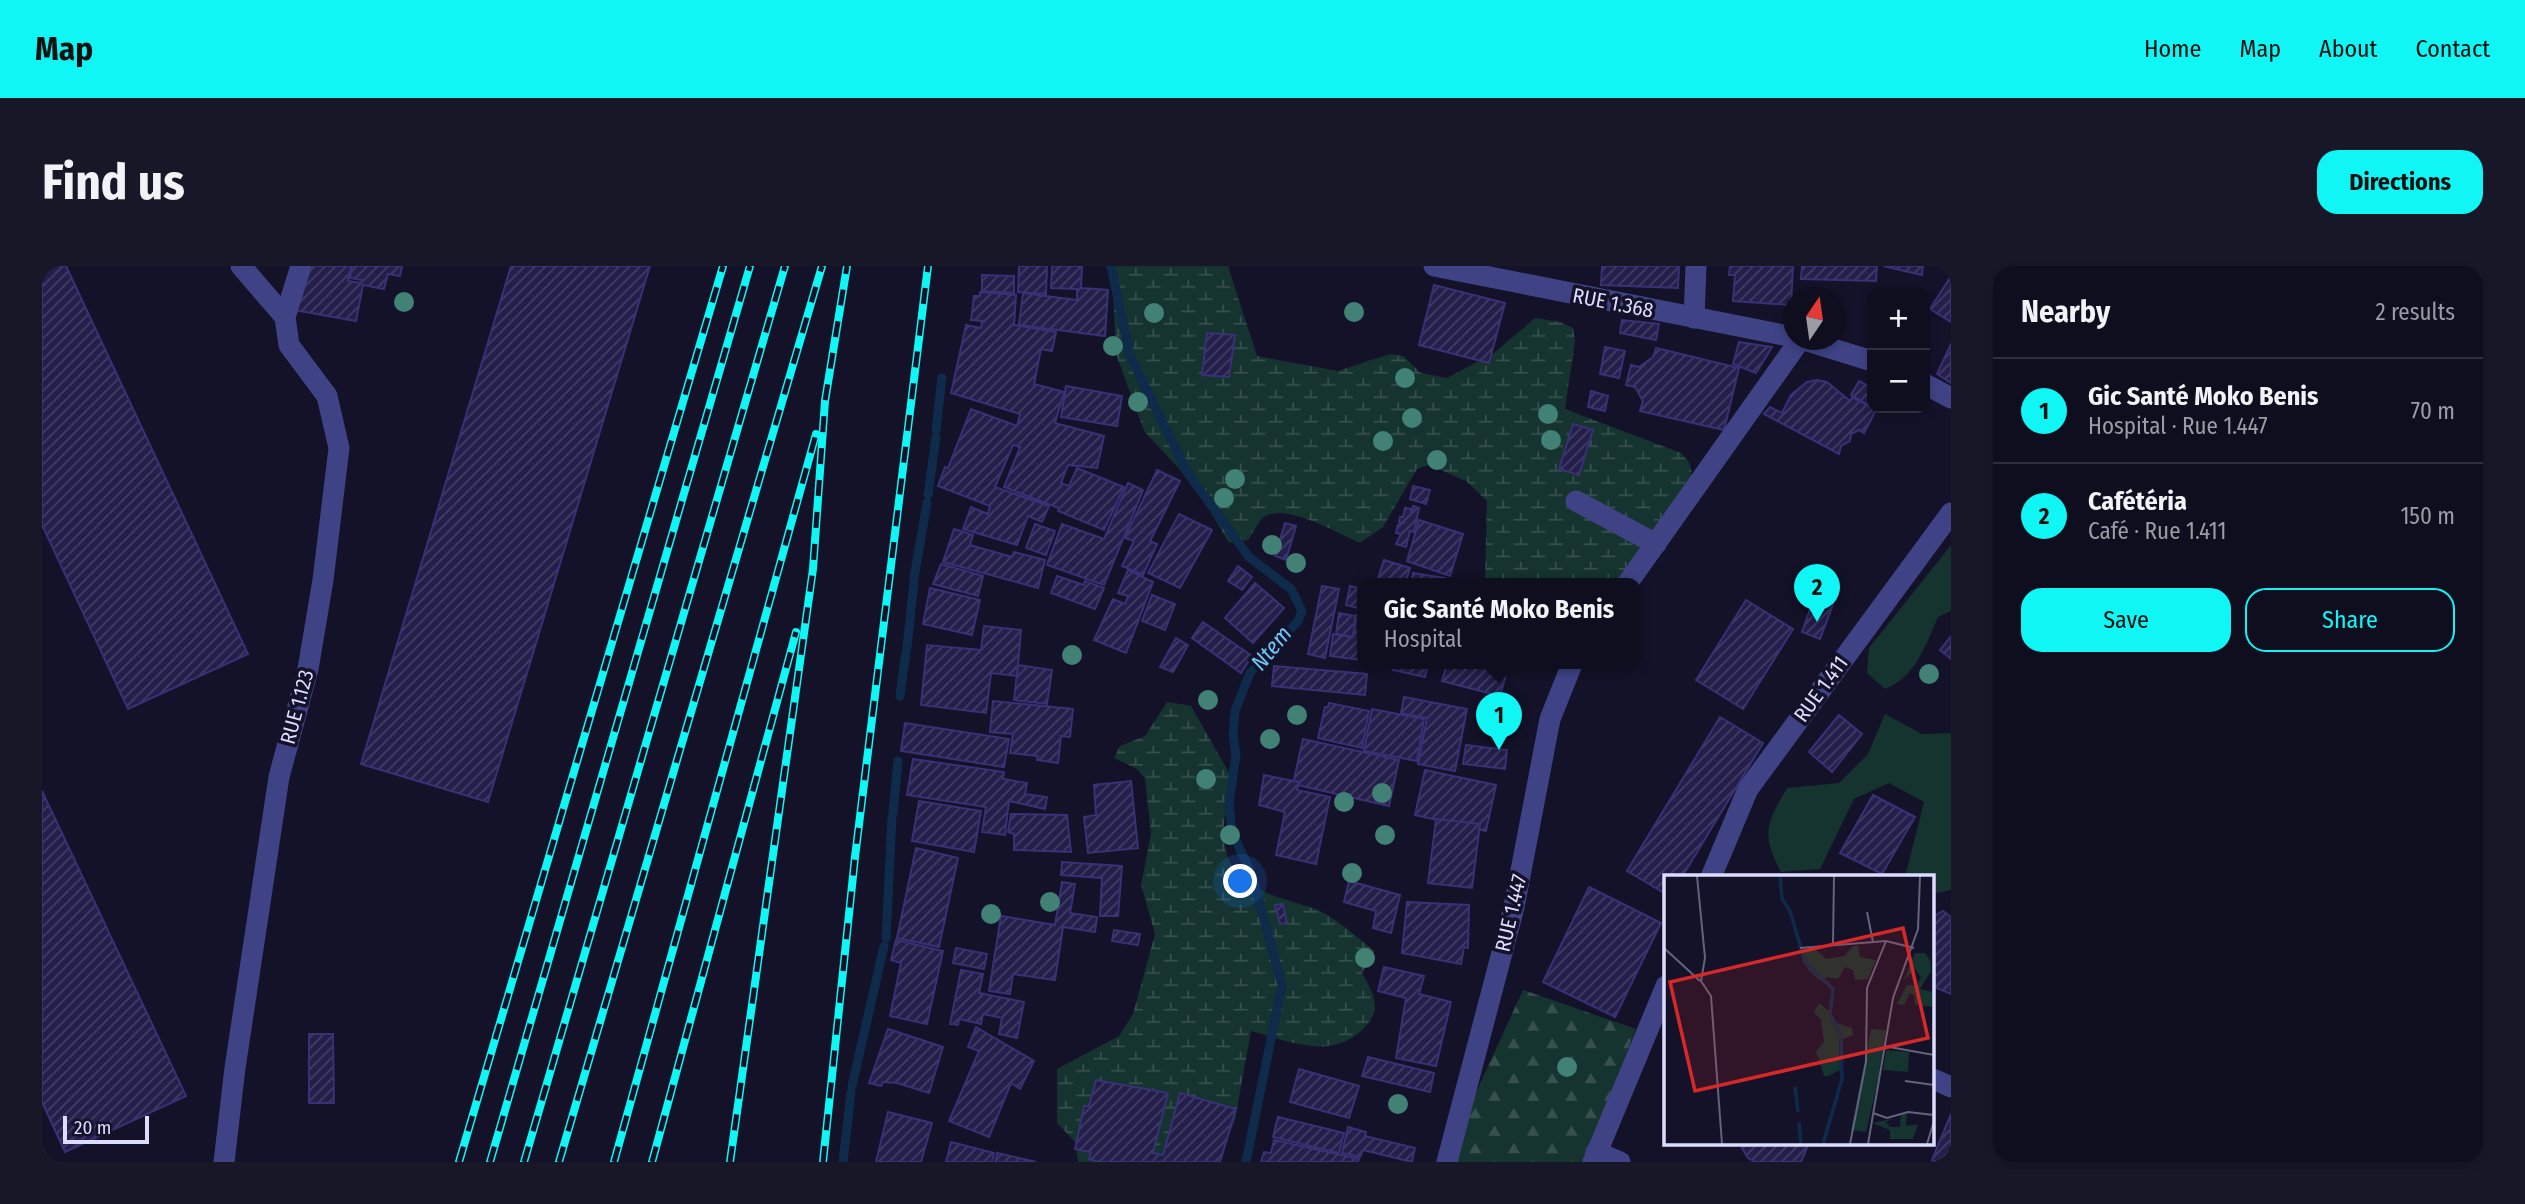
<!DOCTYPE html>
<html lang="en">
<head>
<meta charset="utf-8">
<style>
	body { margin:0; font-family:"Fira Sans Condensed",sans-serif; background:#171728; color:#f1f3f6 }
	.controls { position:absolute; right:21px; top:21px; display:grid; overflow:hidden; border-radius:14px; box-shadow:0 4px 10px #0003 }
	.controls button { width:63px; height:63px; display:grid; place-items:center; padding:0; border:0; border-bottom:2px solid #2e2e3d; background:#0e0e1f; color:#f1f3f6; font:35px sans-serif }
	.compass { position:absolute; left:1741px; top:21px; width:63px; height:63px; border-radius:50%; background:#0e0e1f; box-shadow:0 4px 10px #0003; rotate:13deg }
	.scale { position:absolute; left:21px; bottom:18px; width:86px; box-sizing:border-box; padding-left:7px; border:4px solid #dcdcfe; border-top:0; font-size:19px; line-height:24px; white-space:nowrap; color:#dcdcfe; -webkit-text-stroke:5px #131229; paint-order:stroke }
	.you { position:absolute; left:1199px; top:616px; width:24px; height:24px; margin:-18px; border:5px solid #fff; border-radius:50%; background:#1a73e8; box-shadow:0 0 0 10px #1a73e833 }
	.badge { display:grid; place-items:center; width:46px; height:46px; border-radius:50%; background:#0ff6f5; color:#111; font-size:23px; font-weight:700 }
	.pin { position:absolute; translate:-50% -58px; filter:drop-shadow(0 2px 4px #0008) }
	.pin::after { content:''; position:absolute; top:37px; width:24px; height:21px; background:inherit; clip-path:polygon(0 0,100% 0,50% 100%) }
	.popup { position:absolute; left:1315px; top:312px; width:284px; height:91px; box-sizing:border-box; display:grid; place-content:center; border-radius:14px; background:#0e0e1f; filter:drop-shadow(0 2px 5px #0005); font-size:23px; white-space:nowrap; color:#9b9ca4 }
	.popup b { font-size:26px; color:#f1f3f6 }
	.popup::after { content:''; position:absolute; left:50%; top:100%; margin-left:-14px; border:14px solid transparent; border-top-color:#0e0e1f }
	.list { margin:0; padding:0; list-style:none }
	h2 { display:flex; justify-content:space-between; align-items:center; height:91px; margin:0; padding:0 28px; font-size:30px }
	h2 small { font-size:23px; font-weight:400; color:#9b9ca4 }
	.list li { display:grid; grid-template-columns:46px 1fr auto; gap:21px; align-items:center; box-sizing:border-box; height:105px; padding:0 28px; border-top:2px solid #2e2e3d }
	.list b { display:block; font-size:26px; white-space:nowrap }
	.list p { margin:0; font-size:23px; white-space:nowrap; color:#9b9ca4 }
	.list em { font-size:23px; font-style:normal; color:#9b9ca4 }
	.actions { display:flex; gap:14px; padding:21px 28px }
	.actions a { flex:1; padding:16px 0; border:2px solid #0ff6f5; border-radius:21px; text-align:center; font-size:24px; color:#0ff6f5 }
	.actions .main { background:#0ff6f5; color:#111 }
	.map { position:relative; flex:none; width:1909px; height:896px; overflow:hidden; border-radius:21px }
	header { display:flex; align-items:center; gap:42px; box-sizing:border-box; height:98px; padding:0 35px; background:#0ff6f5; color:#111 }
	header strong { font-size:33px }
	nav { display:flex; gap:38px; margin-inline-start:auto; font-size:24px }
	.intro { display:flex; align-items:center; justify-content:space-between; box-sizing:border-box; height:168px; padding:0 42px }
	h1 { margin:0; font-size:49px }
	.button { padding:18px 32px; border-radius:21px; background:#0ff6f5; color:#111; font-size:24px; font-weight:700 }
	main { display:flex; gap:42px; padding:0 42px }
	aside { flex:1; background:#0e0e1f; border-radius:21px; box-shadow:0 4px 10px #0003 }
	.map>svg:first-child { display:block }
</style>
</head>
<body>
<header>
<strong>Map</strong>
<nav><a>Home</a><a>Map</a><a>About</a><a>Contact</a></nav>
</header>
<div class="intro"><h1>Find us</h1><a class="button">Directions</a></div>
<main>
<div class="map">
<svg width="1909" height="896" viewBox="0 0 1909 896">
	<defs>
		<pattern id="forest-firs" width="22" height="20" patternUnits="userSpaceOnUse" patternTransform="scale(1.75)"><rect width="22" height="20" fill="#15332f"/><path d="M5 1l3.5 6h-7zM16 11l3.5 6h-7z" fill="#36504e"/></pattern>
		<pattern id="wetland-marsh" width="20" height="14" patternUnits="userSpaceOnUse" patternTransform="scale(1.75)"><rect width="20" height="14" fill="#15332f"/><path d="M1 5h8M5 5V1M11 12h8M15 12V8" fill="none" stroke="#36504e"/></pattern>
		<pattern id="building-hatch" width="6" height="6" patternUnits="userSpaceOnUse" patternTransform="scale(1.75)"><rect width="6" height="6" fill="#231e4a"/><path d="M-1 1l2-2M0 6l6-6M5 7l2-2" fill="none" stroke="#423e65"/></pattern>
	</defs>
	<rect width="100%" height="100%" fill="#131229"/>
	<!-- grass -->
	<g fill="#15332f">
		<path d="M1909,279V345L1896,351C1884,378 1874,411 1843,423L1825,407L1827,382Z"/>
		<path d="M1843,448L1880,468L1909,467V624L1890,628V611H1863L1882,536L1847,517L1812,533L1778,603L1739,606C1719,568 1724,558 1745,522L1797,517L1826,488Z"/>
	</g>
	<!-- forest -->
	<path fill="url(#forest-firs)" d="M1481,724L1594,763L1541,896H1415L1425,846Z"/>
	<!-- wetland -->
	<g fill="url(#wetland-marsh)">
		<path d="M1070,0H1186L1215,90L1296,105L1348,88L1361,90L1379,107L1405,112L1452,87L1493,52L1519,56L1531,62L1533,75L1523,143L1639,187C1646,194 1651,200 1649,211C1644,244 1594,291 1572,318L1443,314L1445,235L1424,215L1387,199L1375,203L1341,261L1318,277C1297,268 1243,236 1222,251C1216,256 1211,267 1206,274L1187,277L1153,220L1102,165L1074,88Z"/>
		<path d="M1125,436L1149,440L1190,512C1179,565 1169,604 1230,629C1245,635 1261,638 1276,644C1296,653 1315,672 1333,685L1320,707C1333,730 1341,745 1319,765C1287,794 1246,775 1209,765L1193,854L1175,896H1036L1033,876L1015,857V803L1077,770L1091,748L1113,668L1099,619L1109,568L1103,513L1095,503L1072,492L1078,480L1103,470Z"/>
	</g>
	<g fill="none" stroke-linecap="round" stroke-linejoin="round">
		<!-- stream -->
		<g stroke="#0f2b4b" stroke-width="9">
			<path d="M1069,0L1088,90L1145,206L1207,291L1249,323L1260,345L1256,355L1208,407L1193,445L1191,468L1194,489L1187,537L1190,566L1210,609L1240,719L1204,896"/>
			<path d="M894,164L900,112"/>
			<path d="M886,229L894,171"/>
			<path d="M872,312L885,237"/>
			<path d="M865,381L872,316"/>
			<path d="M858,430L864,386"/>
			<path d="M851,547L856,495"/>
			<path d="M844,672L850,551"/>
			<path d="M810,820L842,680"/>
			<path d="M801,896L809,826"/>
		</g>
	</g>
	<!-- building -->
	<g fill="url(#building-hatch)" stroke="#383175" stroke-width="2">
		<path d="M0,0H24L206,388L86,443L0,259Z"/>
		<path d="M265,0H309L306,15L319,17L320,14L308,12L310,0H360L358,10L346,8L342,23L321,19L314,55L252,44Z"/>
		<path d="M469,0H608L446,536L319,498Z"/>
		<path d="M977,0H1005L1004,28L976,26Z"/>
		<path d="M1010,0H1040L1039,22L1066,24L1063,70L977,59L981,27L1035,34V23L1009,22Z"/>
		<path d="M1560,0H1637L1636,22L1559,19Z"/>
		<path d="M1688,0H1751L1749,39L1691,35L1693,9H1687Z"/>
		<path d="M1760,0H1835L1834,15L1759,13Z"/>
		<path d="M1841,0H1881L1880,9Z"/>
		<path d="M940,9L972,10V27L940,25Z"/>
		<path d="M1909,10V56L1888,43Z"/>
		<path d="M1392,19L1463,37L1447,97L1377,79Z"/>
		<path d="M938,26L974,29L972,59L1014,66L1010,85L999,83L992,118L1022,126L1013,157L1062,170L1055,202L1026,199L1019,217L1027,220L1035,202L1082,221L1062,264L1016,245L1017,242L962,221L978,181L971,179L953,221L1007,240L1000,256L986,250L975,279L921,263L929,241L946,248L948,240L896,220L903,201L906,202L929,143L975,160L978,148L909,127L924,59L939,62L940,55L929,54L932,30H938Z"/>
		<path d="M1580,54L1617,58L1614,74L1578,67Z"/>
		<path d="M1165,67L1193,69L1187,111L1160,109Z"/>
		<path d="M1697,76L1730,81L1714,107L1691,98Z"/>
		<path d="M1909,78V117L1895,108Z"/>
		<path d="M1563,81L1583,85L1577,112L1558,108Z"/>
		<path d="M1614,82L1697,102L1682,164L1598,145L1601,135L1593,121L1584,119L1589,99L1597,101L1611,91Z"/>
		<path d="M1775,114L1785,116L1808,135L1810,131L1834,144L1822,167L1817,164L1809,168L1808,175L1799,180L1797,188L1722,148L1728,141L1740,147L1749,129L1765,116Z"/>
		<path d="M1817,115L1830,122V141L1809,129Z"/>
		<path d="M1024,120L1080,130L1075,160L1019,151Z"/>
		<path d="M1549,125L1566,130L1563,145L1546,141Z"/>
		<path d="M1531,158L1551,164L1537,209L1517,203Z"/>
		<path d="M1115,204L1138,215L1108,275L1115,278L1101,309L1080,300L1092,275L1083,272Z"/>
		<path d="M1086,217L1101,224L1062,319L1005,299L1020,258L1062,273Z"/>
		<path d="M1371,220L1388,224L1384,238L1368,233Z"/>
		<path d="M1371,240L1377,242L1372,266L1368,265L1364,281L1354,278L1359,268L1354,267L1356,259L1361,257L1357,256L1358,251H1361L1363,242L1369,243V249Z"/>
		<path d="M1137,248L1170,264L1138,322L1106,307Z"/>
		<path d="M1377,254L1421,268L1408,310L1365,295Z"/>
		<path d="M1243,257L1254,260L1244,294L1233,290Z"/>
		<path d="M993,258L1013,265L1004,289L984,282Z"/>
		<path d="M912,263L931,269L928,279L970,291L972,286L1003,294L996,322L901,296Z"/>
		<path d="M1342,294L1368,302L1363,318H1334Z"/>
		<path d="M899,298L941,310L936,330L891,318Z"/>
		<path d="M1196,300L1210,311L1200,324L1186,315Z"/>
		<path d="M1086,304L1111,316L1084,387L1052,374L1071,333L1083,338L1086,330L1076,327Z"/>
		<path d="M1371,307L1403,312V318H1369Z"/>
		<path d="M1015,310L1042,319L1043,315L1062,322L1053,343L1009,327Z"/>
		<path d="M1778,315L1797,323L1778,373L1760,366Z"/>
		<path d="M1213,317L1242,342L1211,377L1183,352Z"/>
		<path d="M1280,320L1297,323L1283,392L1266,388Z"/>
		<path d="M1308,320L1320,323V343L1304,339Z"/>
		<path d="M888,322L938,334L930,369L881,358Z"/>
		<path d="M1110,329L1133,338L1123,364L1100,355Z"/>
		<path d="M1704,334L1751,363L1701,443L1654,414Z"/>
		<path d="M1297,347L1313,350L1311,371L1294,368Z"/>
		<path d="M1314,349L1320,350V394L1288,390L1291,368L1311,371Z"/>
		<path d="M1161,356L1210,390L1199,407L1150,372Z"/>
		<path d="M942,360L979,364L975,410L949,407L944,447L879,439L885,379L939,384Z"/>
		<path d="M1909,370V393L1898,384Z"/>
		<path d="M1134,372L1146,379L1131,406L1118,401Z"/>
		<path d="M1353,398H1386L1383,411L1351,404Z"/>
		<path d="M1405,398H1467L1458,430L1400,415Z"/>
		<path d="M976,399L1010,404L1005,438L972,434Z"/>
		<path d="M1232,400L1325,408L1323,429L1230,420Z"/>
		<path d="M1362,431L1425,443L1413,505L1376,498L1385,452L1359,447Z"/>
		<path d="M951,435L1031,443L1028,471L1019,470L1016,497L995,494L996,490L968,487L971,468L948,466Z"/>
		<path d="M1287,437L1327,445L1320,482L1276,472L1283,441H1286Z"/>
		<path d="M1330,443L1382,453L1375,495L1322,485Z"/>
		<path d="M1797,449L1820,468L1790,506L1767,486Z"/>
		<path d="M1678,451L1721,477L1640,611H1624V628L1585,605Z"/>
		<path d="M863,457L967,473L962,501L859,485Z"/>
		<path d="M1261,473L1357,494L1347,540L1251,518Z"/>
		<path d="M1424,479L1465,484L1463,503L1421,498Z"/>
		<path d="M871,493L962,506L961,513L985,517L983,528L1005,531L1003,543L967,535L963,569L940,566L944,541L865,529Z"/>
		<path d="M1383,504L1454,519L1444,565L1373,549Z"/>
		<path d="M1222,509L1257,516L1255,524L1288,531L1274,598L1234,589L1243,546L1217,539Z"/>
		<path d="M1089,515L1096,582L1046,587L1042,551L1054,549L1052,519Z"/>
		<path d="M0,525L144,830L23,886L0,836Z"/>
		<path d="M1831,529L1873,551L1840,608L1798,587Z"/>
		<path d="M877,535L939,545L932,586L870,575Z"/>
		<path d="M969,548L1025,549L1029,586L972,584V568L966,566Z"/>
		<path d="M1394,553L1438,558L1430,622L1386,617Z"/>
		<path d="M874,582L916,592L897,681L855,672Z"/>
		<path d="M1020,596L1080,600L1076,650H1058L1060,612L1019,609Z"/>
		<path d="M1307,615L1358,629L1349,667L1331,662L1334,645L1302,636Z"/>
		<path d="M1020,616L1033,618L1028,647L1055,651L1053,666L1021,661L1013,714L971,708L968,728L947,725L959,650L1013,659Z"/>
		<path d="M1547,621L1619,657L1573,751L1501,716Z"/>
		<path d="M1365,636L1427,639L1426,682L1422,681L1419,698L1360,687Z"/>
		<path d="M1241,638L1245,657L1238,658L1233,639Z"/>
		<path d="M1901,645L1909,651V728L1890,720V656L1892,650Z"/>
		<path d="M1072,664L1098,668L1096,679L1070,675Z"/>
		<path d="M854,674L901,685L885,758L848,750L859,697L849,694Z"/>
		<path d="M914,682L945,688L942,703L911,697Z"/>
		<path d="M1342,701L1382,710L1377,728L1409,736L1394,800L1354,792L1364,732L1336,725Z"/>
		<path d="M919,704L941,708L937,727L982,736L975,772L957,768L960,752L941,748L939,758L917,753L916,759L908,758Z"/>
		<path d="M934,761L992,795L978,823L969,817L947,871L907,855L937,785L926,781Z"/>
		<path d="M846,763L901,781L887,827L855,817L841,816L839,820L827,817Z"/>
		<path d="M267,768H291L292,837H267Z"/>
		<path d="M1326,791L1392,807L1388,826L1320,810Z"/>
		<path d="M1257,803L1317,820L1307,852L1248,836Z"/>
		<path d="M1054,814L1126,827L1111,887L1121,889L1138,827L1194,843L1178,896H1057L1047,893L1049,886L1033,883L1042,840H1047Z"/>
		<path d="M846,846L890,857L879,896H834Z"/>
		<path d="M1909,848V896H1895L1890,894Z"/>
		<path d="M1236,851L1302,867L1297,887L1231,871Z"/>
		<path d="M1306,861L1324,866L1323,870L1373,882L1370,896L1321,884L1318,891L1300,887Z"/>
		<path d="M1232,874L1317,893L1316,896H1219L1222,886L1229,887Z"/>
		<path d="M909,876L952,887L950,896H904Z"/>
		<path d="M1697,877H1767L1759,896H1713L1706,892Z"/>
		<path d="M0,881L7,896H0Z"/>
		<path d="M955,887L994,896H953Z"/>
	</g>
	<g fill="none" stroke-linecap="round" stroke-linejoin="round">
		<!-- minor -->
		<g stroke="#3f4386" stroke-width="21">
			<path d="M199,0L243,51"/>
			<path d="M1392,0L1752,71"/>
			<path d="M1652,52L1654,0"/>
			<path d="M1762,74L1830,95"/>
			<path d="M1883,118L1909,132"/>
			<path d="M1534,235L1614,278"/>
			<path d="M1585,318L1758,74"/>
			<path d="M1669,611L1706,523L1909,247"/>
			<path d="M1891,813L1909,821"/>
			<path d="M1554,886L1578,896"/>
			<path d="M182,896L193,802L237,511L266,403L281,314L297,182L285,130L247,79L243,51L259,0"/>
			<path d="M1405,896L1472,641L1508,453L1530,398"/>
			<path d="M1551,896L1624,720"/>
		</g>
		<!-- rail casing -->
		<g stroke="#0ff6f5" stroke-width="8">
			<g id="rail">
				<path d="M417,896L681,0"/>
				<path d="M448,896L708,0"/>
				<path d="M482,896L743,0"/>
				<path d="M517,896L780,0"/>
				<path d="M572,896L774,168"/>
				<path d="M610,896L754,366"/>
				<path d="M688,896L771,303L783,135L805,0"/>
				<path d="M781,896L813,591L886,0"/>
			</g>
		</g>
		<!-- rail -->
		<use href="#rail" stroke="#131229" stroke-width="5" stroke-dasharray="16" stroke-linecap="butt"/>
	</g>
	<!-- trees -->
	<g fill="#428175">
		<circle cx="362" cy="36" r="10"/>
		<circle cx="1312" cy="46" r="10"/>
		<circle cx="1112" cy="47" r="10"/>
		<circle cx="1071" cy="80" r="10"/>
		<circle cx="1363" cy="112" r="10"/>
		<circle cx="1096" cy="136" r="10"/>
		<circle cx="1506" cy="148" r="10"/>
		<circle cx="1370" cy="152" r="10"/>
		<circle cx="1509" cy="174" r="10"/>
		<circle cx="1341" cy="175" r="10"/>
		<circle cx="1395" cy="194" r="10"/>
		<circle cx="1193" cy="213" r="10"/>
		<circle cx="1182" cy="232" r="10"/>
		<circle cx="1230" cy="279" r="10"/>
		<circle cx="1254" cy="297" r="10"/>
		<circle cx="1030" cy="389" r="10"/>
		<circle cx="1887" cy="408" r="10"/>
		<circle cx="1166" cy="434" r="10"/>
		<circle cx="1255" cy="449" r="10"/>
		<circle cx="1228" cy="473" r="10"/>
		<circle cx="1164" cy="513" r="10"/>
		<circle cx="1340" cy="527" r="10"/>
		<circle cx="1302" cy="536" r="10"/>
		<circle cx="1188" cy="569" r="10"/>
		<circle cx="1343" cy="569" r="10"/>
		<circle cx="1310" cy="607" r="10"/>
		<circle cx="1008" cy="636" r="10"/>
		<circle cx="949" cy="648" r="10"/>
		<circle cx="1323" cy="692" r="10"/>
		<circle cx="1525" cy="801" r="10"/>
		<circle cx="1356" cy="838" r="10"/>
	</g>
	<g text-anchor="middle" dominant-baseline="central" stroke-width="7" stroke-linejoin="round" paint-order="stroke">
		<!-- street labels -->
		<g font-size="21" fill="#dcdcfe" stroke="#131229">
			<text transform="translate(1571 37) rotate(11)">RUE 1.368</text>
			<text transform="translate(1779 423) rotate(-54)">RUE 1.411</text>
			<text transform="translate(255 441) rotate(-75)">RUE 1.123</text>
			<text transform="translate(1469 647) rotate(-77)">RUE 1.447</text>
		</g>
		<!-- water labels -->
		<g font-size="23" font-style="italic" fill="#6ec7f9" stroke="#131229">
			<text transform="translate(1229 382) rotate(-51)">Ntem</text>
		</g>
	</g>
	<!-- overview -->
	<g transform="translate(1622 609)">
		<rect width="270" height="270" fill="#131229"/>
		<path d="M251,78H261L266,85L267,96L256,114L269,117L268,132L251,130L250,120L246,118L240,130L233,129L243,110H253L257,102L251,94L240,105ZM222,175L245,177L244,197L219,195ZM237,238H243L242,251L254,249L249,264H226V255L208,248L228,244L222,247L226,252H236Z" fill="#15332f"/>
		<path d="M207,154L222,155L213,210L202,257L187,255Z" fill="#15332f"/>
		<path d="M189,71H194L196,82L212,85L204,104L191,105L189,95L181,92L174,104L163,102L158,107L145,96L135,75L150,73L162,84L180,81ZM155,128L165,136L167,146L188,153L189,160L175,166L176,195L164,201H160L152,176L160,167L157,145L150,137Z" fill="#15332f"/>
		<path fill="none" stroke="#0f2b4b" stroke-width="3.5" d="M116,1L118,24L126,36L141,87L169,114L166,139L177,160L178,204L159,269M131,212L134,237M135,247L137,269"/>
		<path fill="none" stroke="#63637e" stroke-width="2" d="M33,1L41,83L37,106L47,121L58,269M203,37L209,67M169,68L170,1M0,73L36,106M136,73L222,66L250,73M220,171L270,180M241,206L270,210M209,238L223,243L244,237L270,240M186,269L202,187L203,113L222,66M204,269L229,123L254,54L256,1M263,269L270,246"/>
		<path fill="#d62828" fill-opacity="0.15" stroke="#d62828" stroke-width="3.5" d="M239,53L264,163L31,216L6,107Z"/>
		<rect width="270" height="270" fill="none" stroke="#dcdcfe" stroke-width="3.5"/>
	</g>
</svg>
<div class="controls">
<button>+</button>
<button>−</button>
</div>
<svg class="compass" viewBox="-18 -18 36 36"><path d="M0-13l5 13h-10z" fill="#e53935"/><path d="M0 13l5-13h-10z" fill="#9b9ca4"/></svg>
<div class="scale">20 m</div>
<div class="you"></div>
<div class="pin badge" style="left:1457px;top:484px">1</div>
<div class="popup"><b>Gic Santé Moko Benis</b>Hospital</div>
<div class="pin badge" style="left:1775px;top:356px">2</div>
</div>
<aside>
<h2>Nearby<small>2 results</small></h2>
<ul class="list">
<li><span class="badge">1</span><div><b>Gic Santé Moko Benis</b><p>Hospital · Rue 1.447</p></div><em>70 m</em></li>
<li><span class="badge">2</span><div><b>Cafétéria</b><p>Café · Rue 1.411</p></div><em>150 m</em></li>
</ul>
<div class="actions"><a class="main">Save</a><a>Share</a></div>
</aside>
</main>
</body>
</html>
